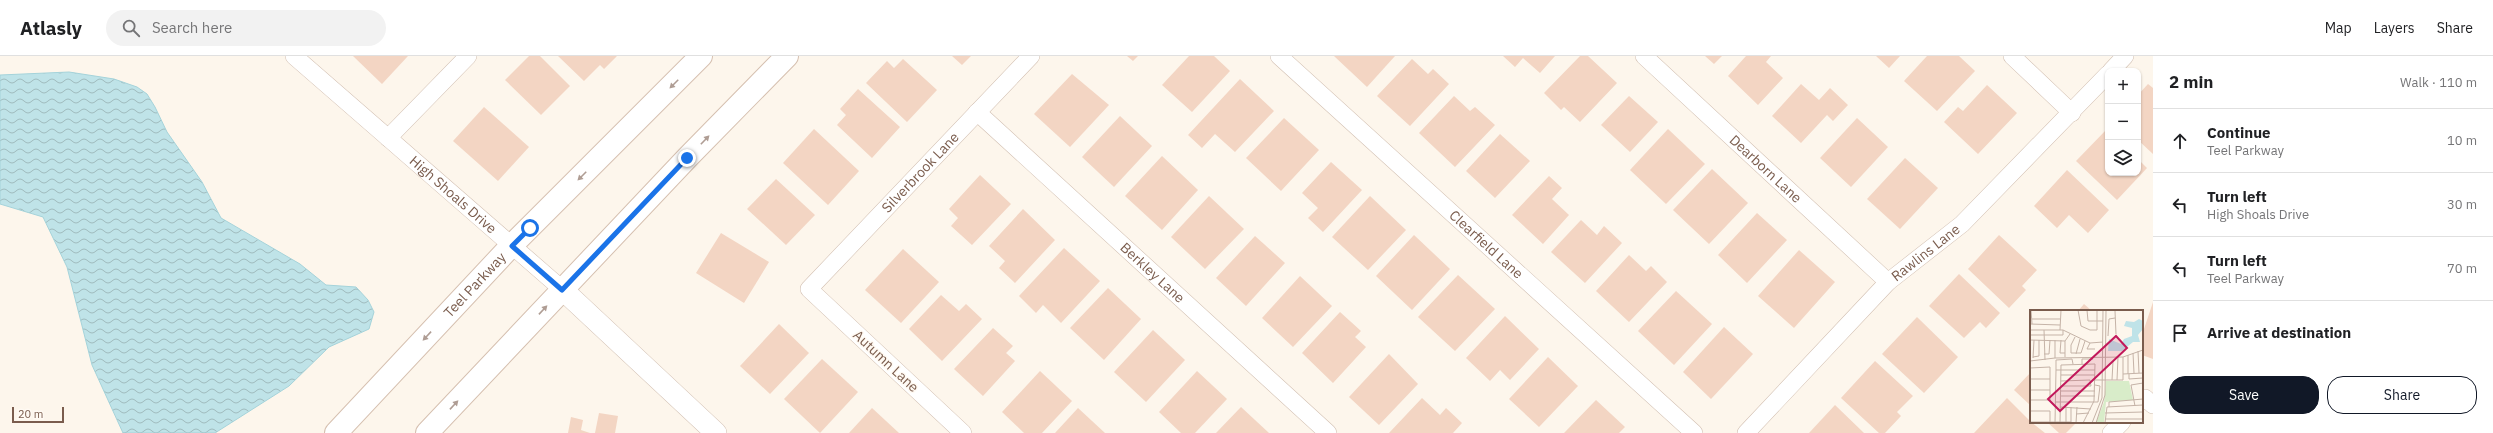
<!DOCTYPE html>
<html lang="en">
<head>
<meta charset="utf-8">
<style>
	body { margin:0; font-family:"IBM Plex Sans",sans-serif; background:#f2f2f2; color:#202124 }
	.controls { position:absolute; right:12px; top:12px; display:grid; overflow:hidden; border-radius:8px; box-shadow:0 1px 3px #0004 }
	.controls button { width:36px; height:36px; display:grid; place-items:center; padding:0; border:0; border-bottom:1px solid #e0e0e0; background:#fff; color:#202124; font:20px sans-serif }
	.scale { position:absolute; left:12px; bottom:10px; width:52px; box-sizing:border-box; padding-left:4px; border:2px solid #7a5c4d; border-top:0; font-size:11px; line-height:14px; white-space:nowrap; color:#7a5c4d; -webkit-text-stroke:3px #fffaf3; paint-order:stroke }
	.stop { position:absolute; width:12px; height:12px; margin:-9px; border:3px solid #1a73e8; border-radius:50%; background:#fff }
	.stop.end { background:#1a73e8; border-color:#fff; box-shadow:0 1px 4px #0008 }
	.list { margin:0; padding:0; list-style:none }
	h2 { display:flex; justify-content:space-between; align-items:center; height:52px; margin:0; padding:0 16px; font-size:17px }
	h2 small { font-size:13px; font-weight:400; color:#757577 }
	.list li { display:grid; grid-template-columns:26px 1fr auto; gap:12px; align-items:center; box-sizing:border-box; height:64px; padding:0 16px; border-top:1px solid #e0e0e0 }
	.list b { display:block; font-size:15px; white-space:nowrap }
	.list p { margin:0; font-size:13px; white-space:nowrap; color:#757577 }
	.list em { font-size:13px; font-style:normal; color:#757577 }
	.actions { display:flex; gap:8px; padding:12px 16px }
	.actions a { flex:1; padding:9px 0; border:1px solid #111827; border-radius:16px; text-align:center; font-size:14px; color:#111827 }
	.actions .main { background:#111827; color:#fff }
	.icon { flex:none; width:22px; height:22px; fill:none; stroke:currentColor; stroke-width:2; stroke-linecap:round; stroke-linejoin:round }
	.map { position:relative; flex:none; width:2153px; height:377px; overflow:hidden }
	header { display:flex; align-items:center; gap:24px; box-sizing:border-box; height:56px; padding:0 20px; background:#fff; border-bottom:1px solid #e0e0e0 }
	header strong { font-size:19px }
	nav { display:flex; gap:22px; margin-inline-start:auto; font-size:14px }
	.search { width:280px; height:36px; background:#f2f2f2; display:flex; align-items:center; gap:10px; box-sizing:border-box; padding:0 14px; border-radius:22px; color:#757577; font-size:15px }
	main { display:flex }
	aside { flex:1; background:#fff }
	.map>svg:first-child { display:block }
</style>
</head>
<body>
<header>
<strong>Atlasly</strong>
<div class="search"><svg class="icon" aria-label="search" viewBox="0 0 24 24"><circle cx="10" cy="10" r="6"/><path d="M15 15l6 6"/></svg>Search here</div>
<nav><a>Map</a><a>Layers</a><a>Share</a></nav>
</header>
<main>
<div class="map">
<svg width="2153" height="377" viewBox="0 0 2153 377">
	<defs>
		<pattern id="water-waves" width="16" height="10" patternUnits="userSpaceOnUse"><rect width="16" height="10" fill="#bfe3e8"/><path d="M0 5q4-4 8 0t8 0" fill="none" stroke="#a0bbbe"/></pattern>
	</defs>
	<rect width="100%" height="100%" fill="#fdf6ec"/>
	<!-- water -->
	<path fill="url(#water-waves)" stroke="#a5d3da" d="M69,16L114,23L137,31L147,38L155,51L167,76L202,126L221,162L300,208L326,229L356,231L368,244L374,256L369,273L329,291L289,330L215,377H123L92,309L67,211L43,161L0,148V19Z"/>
	<!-- building -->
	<g fill="#f3d5c3">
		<path d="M353,0H408L382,28Z"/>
		<path d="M529,0H540L570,30L541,59L505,24Z"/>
		<path d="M558,0H617L604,13L600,9L584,25Z"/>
		<path d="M952,0H971L962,9Z"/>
		<path d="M1127,0H1138L1133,5Z"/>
		<path d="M1189,0H1214L1230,15L1192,56L1162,29Z"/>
		<path d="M1334,0H1395L1367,31Z"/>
		<path d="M1503,0H1555L1540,17L1523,2L1515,11Z"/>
		<path d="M1580,0H1588L1617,27L1580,66L1564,51L1561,54L1544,37Z"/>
		<path d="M1705,0H1722L1714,8Z"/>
		<path d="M1746,0H1771L1766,6L1783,22L1758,49L1728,20Z"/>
		<path d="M1876,0H1900L1889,12Z"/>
		<path d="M1927,0H1959L1975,15L1937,55L1904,25Z"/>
		<path d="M903,3L937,34L907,66L866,27L887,5L894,12Z"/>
		<path d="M1412,3L1428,18L1433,13L1449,28L1410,70L1377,40Z"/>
		<path d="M1072,18L1109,49L1070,91L1034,58Z"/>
		<path d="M1240,23L1274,55L1235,96L1215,78L1202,92L1188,79Z"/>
		<path d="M1801,28L1819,44L1830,32L1848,49L1833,65L1827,59L1801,87L1772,60Z"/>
		<path d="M2148,28L2153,32V98L2138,84V39Z"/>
		<path d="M1987,29L2017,57L1978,98L1944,66L1958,51L1963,55Z"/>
		<path d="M858,33L900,71L872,102L837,69L846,59L840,53Z"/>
		<path d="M1454,40L1470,55L1475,51L1495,69L1455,111L1419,77Z"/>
		<path d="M1629,40L1658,66L1630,96L1601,69Z"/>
		<path d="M484,51L529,91L498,125L453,85Z"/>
		<path d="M1120,60L1152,90L1114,131L1082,101Z"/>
		<path d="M1284,62L1319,94L1281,135L1246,102Z"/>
		<path d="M1857,62L1888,91L1851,131L1820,102Z"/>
		<path d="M814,73L859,115L828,149L783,107Z"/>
		<path d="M1668,73L1705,108L1666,148L1630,114Z"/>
		<path d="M2107,73L2108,117H2138V103L2147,112L2117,144L2076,105Z"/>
		<path d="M1500,78L1530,105L1495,142L1466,115Z"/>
		<path d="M1162,100L1198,134L1162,174L1125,140Z"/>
		<path d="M1905,102L1938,132L1900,173L1867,143Z"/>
		<path d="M1331,106L1362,134L1323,176L1308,162L1318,152L1302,137Z"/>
		<path d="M1712,113L1748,147L1709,188L1673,154Z"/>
		<path d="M2067,114L2109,154L2088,177L2069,159L2057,172L2034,150Z"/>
		<path d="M980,119L1011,148L972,189L951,170L958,162L949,153Z"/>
		<path d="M1549,120L1562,132L1552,143L1569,159L1543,188L1512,159Z"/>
		<path d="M776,123L815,159L786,189L747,153Z"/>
		<path d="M1209,140L1244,173L1205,213L1171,181Z"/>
		<path d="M1370,140L1406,174L1368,214L1332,181Z"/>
		<path d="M1023,153L1055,184L1015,227L999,212L1005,205L989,190Z"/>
		<path d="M1757,157L1787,184L1747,227L1718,199Z"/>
		<path d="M1581,164L1597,179L1604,170L1622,187L1585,227L1551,196Z"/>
		<path d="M721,177L769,206L744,247L696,217Z"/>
		<path d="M1414,179L1450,213L1412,254L1376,220Z"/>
		<path d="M1999,179L2037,214L2022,230L2026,234L2009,252L1968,213Z"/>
		<path d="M1255,180L1285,207L1246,250L1216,222Z"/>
		<path d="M1064,192L1100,225L1061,267L1043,249L1036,257L1019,240Z"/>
		<path d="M903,193L939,226L901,267L865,234Z"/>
		<path d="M1799,194L1835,226L1794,272L1758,240Z"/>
		<path d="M1629,199L1646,215L1651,210L1667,226L1629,266L1596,235Z"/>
		<path d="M1959,218L2000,257L1986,272L1980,266L1964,282L1929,250Z"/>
		<path d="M1458,219L1495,253L1455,295L1418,261Z"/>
		<path d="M1300,220L1332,250L1293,291L1262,262Z"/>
		<path d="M1108,232L1141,263L1104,304L1070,272Z"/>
		<path d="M1676,235L1712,268L1674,309L1638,275Z"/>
		<path d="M941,239L959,255L966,248L982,263L942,305L909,273Z"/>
		<path d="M2153,246V303L2142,299V279Z"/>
		<path d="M2084,248L2092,255H2078Z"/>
		<path d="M1340,256L1361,275L1355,281L1366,291L1333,327L1302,297Z"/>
		<path d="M1505,260L1539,293L1510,324L1500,314L1490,325L1466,302Z"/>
		<path d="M1917,261L1958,301L1924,337L1882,298Z"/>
		<path d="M779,268L809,297L770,338L740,310Z"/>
		<path d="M1724,271L1753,298L1711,343L1683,316Z"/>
		<path d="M993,272L1013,290L1006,297L1015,305L983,340L954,313Z"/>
		<path d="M1153,274L1185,304L1146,346L1114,316Z"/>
		<path d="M1389,298L1418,328L1379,369L1349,341Z"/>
		<path d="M1548,301L1578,330L1539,371L1509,343Z"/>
		<path d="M822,303L858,336L820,377L784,343Z"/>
		<path d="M1875,305L1913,340L1897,356L1901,360L1885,377H1879L1841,342Z"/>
		<path d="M1040,315L1072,345L1042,377H1024L1002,356Z"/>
		<path d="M1197,315L1227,343L1195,377H1181L1159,356Z"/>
		<path d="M2031,316V350L2014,334Z"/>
		<path d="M1422,342L1440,359L1446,352L1462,367L1453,377H1389Z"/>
		<path d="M2007,342L2031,366L2045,377H1974Z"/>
		<path d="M1596,344L1625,371L1619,377H1564Z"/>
		<path d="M1835,349L1864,377H1809Z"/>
		<path d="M1241,351L1269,377H1216Z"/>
		<path d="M872,352L899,377H849Z"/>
		<path d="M1078,352L1105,377H1055Z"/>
		<path d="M599,357L618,360L615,377H595Z"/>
		<path d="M571,361L583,364L581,374L590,377H568Z"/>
		<path d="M2047,366H2077L2066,377H2059Z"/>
	</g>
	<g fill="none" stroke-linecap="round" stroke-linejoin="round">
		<!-- minor casing -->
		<g stroke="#d1beb0" stroke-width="18">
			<g id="minor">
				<path id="s1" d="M294,0L563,234"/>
				<path id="s2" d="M1279,0L1694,377"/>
				<path id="s3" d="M1644,0L1888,226"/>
				<path d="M2012,0L2072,57"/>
				<path d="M2111,15L2125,0"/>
				<path id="s4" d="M977,56L1328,377"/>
				<path d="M388,82L468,0"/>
				<path d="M2142,345L2145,342L2153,349"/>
				<path id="s5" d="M963,377L809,233L1031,0"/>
				<path id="s6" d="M1746,377L1888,226L1962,168L2108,18"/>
				<path d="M2111,377L2122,366"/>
			</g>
		</g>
		<!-- tertiary casing -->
		<g stroke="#d1beb0" stroke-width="22">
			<path id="tertiary" d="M563,234L716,377"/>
		</g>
		<!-- secondary casing -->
		<g stroke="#d6c0b0" stroke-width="24">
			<g id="secondary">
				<path id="s7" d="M336,377L511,190L701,0"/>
				<path d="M427,377L687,102L787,0"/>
			</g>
		</g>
		<!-- minor -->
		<use href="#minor" stroke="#fff" stroke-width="17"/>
		<!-- tertiary -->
		<use href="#tertiary" stroke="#fff" stroke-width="21"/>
		<!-- secondary -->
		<use href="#secondary" stroke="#fff" stroke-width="22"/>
	</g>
	<!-- one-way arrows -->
	<defs><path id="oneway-solid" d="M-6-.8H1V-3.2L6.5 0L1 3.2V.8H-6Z"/></defs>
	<g fill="#af9d94">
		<use href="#oneway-solid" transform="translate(674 28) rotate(135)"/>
		<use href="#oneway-solid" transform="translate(705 84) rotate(-46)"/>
		<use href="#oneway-solid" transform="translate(582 120) rotate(135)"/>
		<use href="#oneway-solid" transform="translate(543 254) rotate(-47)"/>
		<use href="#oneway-solid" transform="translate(427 280) rotate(133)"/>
		<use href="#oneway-solid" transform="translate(454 349) rotate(-47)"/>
	</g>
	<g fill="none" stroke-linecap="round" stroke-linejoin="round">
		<!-- route -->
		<path stroke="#1a73e8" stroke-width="5" d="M530,172L512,190L562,234L687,102"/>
	</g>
	<g text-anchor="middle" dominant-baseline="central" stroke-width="3" stroke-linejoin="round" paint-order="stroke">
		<!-- street labels -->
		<g font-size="14" fill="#7a5c4d" stroke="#fffaf3">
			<text stroke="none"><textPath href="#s3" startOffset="166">Dearborn Lane</textPath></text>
			<text stroke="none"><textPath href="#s5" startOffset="372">Silverbrook Lane</textPath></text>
			<text stroke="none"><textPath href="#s1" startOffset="211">High Shoals Drive</textPath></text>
			<text stroke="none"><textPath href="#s2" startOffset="280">Clearfield Lane</textPath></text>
			<text stroke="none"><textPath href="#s6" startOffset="255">Rawlins Lane</textPath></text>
			<text stroke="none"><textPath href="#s4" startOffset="238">Berkley Lane</textPath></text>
			<text stroke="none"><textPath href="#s7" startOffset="203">Teel Parkway</textPath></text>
			<text transform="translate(886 305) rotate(43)">Autumn Lane</text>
		</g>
	</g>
	<!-- overview -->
	<g transform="translate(2030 254)">
		<rect width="113" height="113" fill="#fdf6ec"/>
		<path d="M76,71H99L103,90L76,92L74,113H66L74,92Z" fill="#d8ecc9"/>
		<path d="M109,9L113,11V19L108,25L110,32H103L92,41H78L79,29L91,34L94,29L102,26V18L94,16L96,11L104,12Z" fill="#bfe3e8"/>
		<path fill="none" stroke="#c5b3a7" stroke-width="1" d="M1,0L2,14M48,0L51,16L60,20H67V0M57,0L58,11H73M85,1L86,24M2,9H30M0,14L30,15M0,20H33L60,33L73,32M14,20L15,50M30,20L31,0M0,25H33V20M78,26L79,9L85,8M45,27L41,35V43H51L55,31M0,30L35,31M31,30L30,43H35M60,33L57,39H65M108,41L109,63M103,43L104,63M14,44H19L20,30M46,44L50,29M3,47L9,46V30M35,47V31L40,24M3,48L4,30M25,48V30M0,51L25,48L93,47L113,40M43,54L42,49L26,50V60H65M52,54V49H63M0,58L20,57V90H0M93,64L113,63M98,64V45M99,64V69L113,68M31,65H65M0,69H20M65,70H93V47M82,70L83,51M87,70L88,47M31,71L60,70L61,76M31,76H61M0,80H20M31,81H65M31,86H65M25,92H68L70,76L65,75M105,96L101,75L113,73M30,97L61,99M79,97V92L113,89M0,101H20V112M75,103L113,102M46,104L59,103M75,109H113M0,112H41M36,112V97M41,112V97M25,113L26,60M30,113L31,55L65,54L64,91L53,113M46,113L47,97M62,113L72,88L73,0M66,113L75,85L76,0M75,113L77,97L113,95"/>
		<path fill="#c2185b" fill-opacity="0.15" stroke="#c2185b" stroke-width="2" d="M86,26L97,38L30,101L18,89Z"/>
		<rect width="113" height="113" fill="none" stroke="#7a5c4d" stroke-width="2"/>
	</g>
</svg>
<div class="controls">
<button>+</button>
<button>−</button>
<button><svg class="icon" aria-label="layers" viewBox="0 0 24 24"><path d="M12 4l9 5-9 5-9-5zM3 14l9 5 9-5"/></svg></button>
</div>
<div class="scale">20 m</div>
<div class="stop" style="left:530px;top:172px"></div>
<div class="stop end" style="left:687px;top:102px"></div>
</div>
<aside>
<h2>2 min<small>Walk · 110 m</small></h2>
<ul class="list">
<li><svg class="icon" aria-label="ahead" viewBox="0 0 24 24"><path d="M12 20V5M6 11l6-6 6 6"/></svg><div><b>Continue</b><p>Teel Parkway</p></div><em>10 m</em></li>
<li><svg class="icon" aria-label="left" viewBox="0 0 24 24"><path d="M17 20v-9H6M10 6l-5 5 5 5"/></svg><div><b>Turn left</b><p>High Shoals Drive</p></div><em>30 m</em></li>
<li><svg class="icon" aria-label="left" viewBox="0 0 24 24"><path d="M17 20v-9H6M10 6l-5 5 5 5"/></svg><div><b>Turn left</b><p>Teel Parkway</p></div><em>70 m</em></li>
<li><svg class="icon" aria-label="arrive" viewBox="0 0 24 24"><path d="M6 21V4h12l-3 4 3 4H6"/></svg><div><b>Arrive at destination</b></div></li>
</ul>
<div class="actions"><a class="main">Save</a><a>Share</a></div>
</aside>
</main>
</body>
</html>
